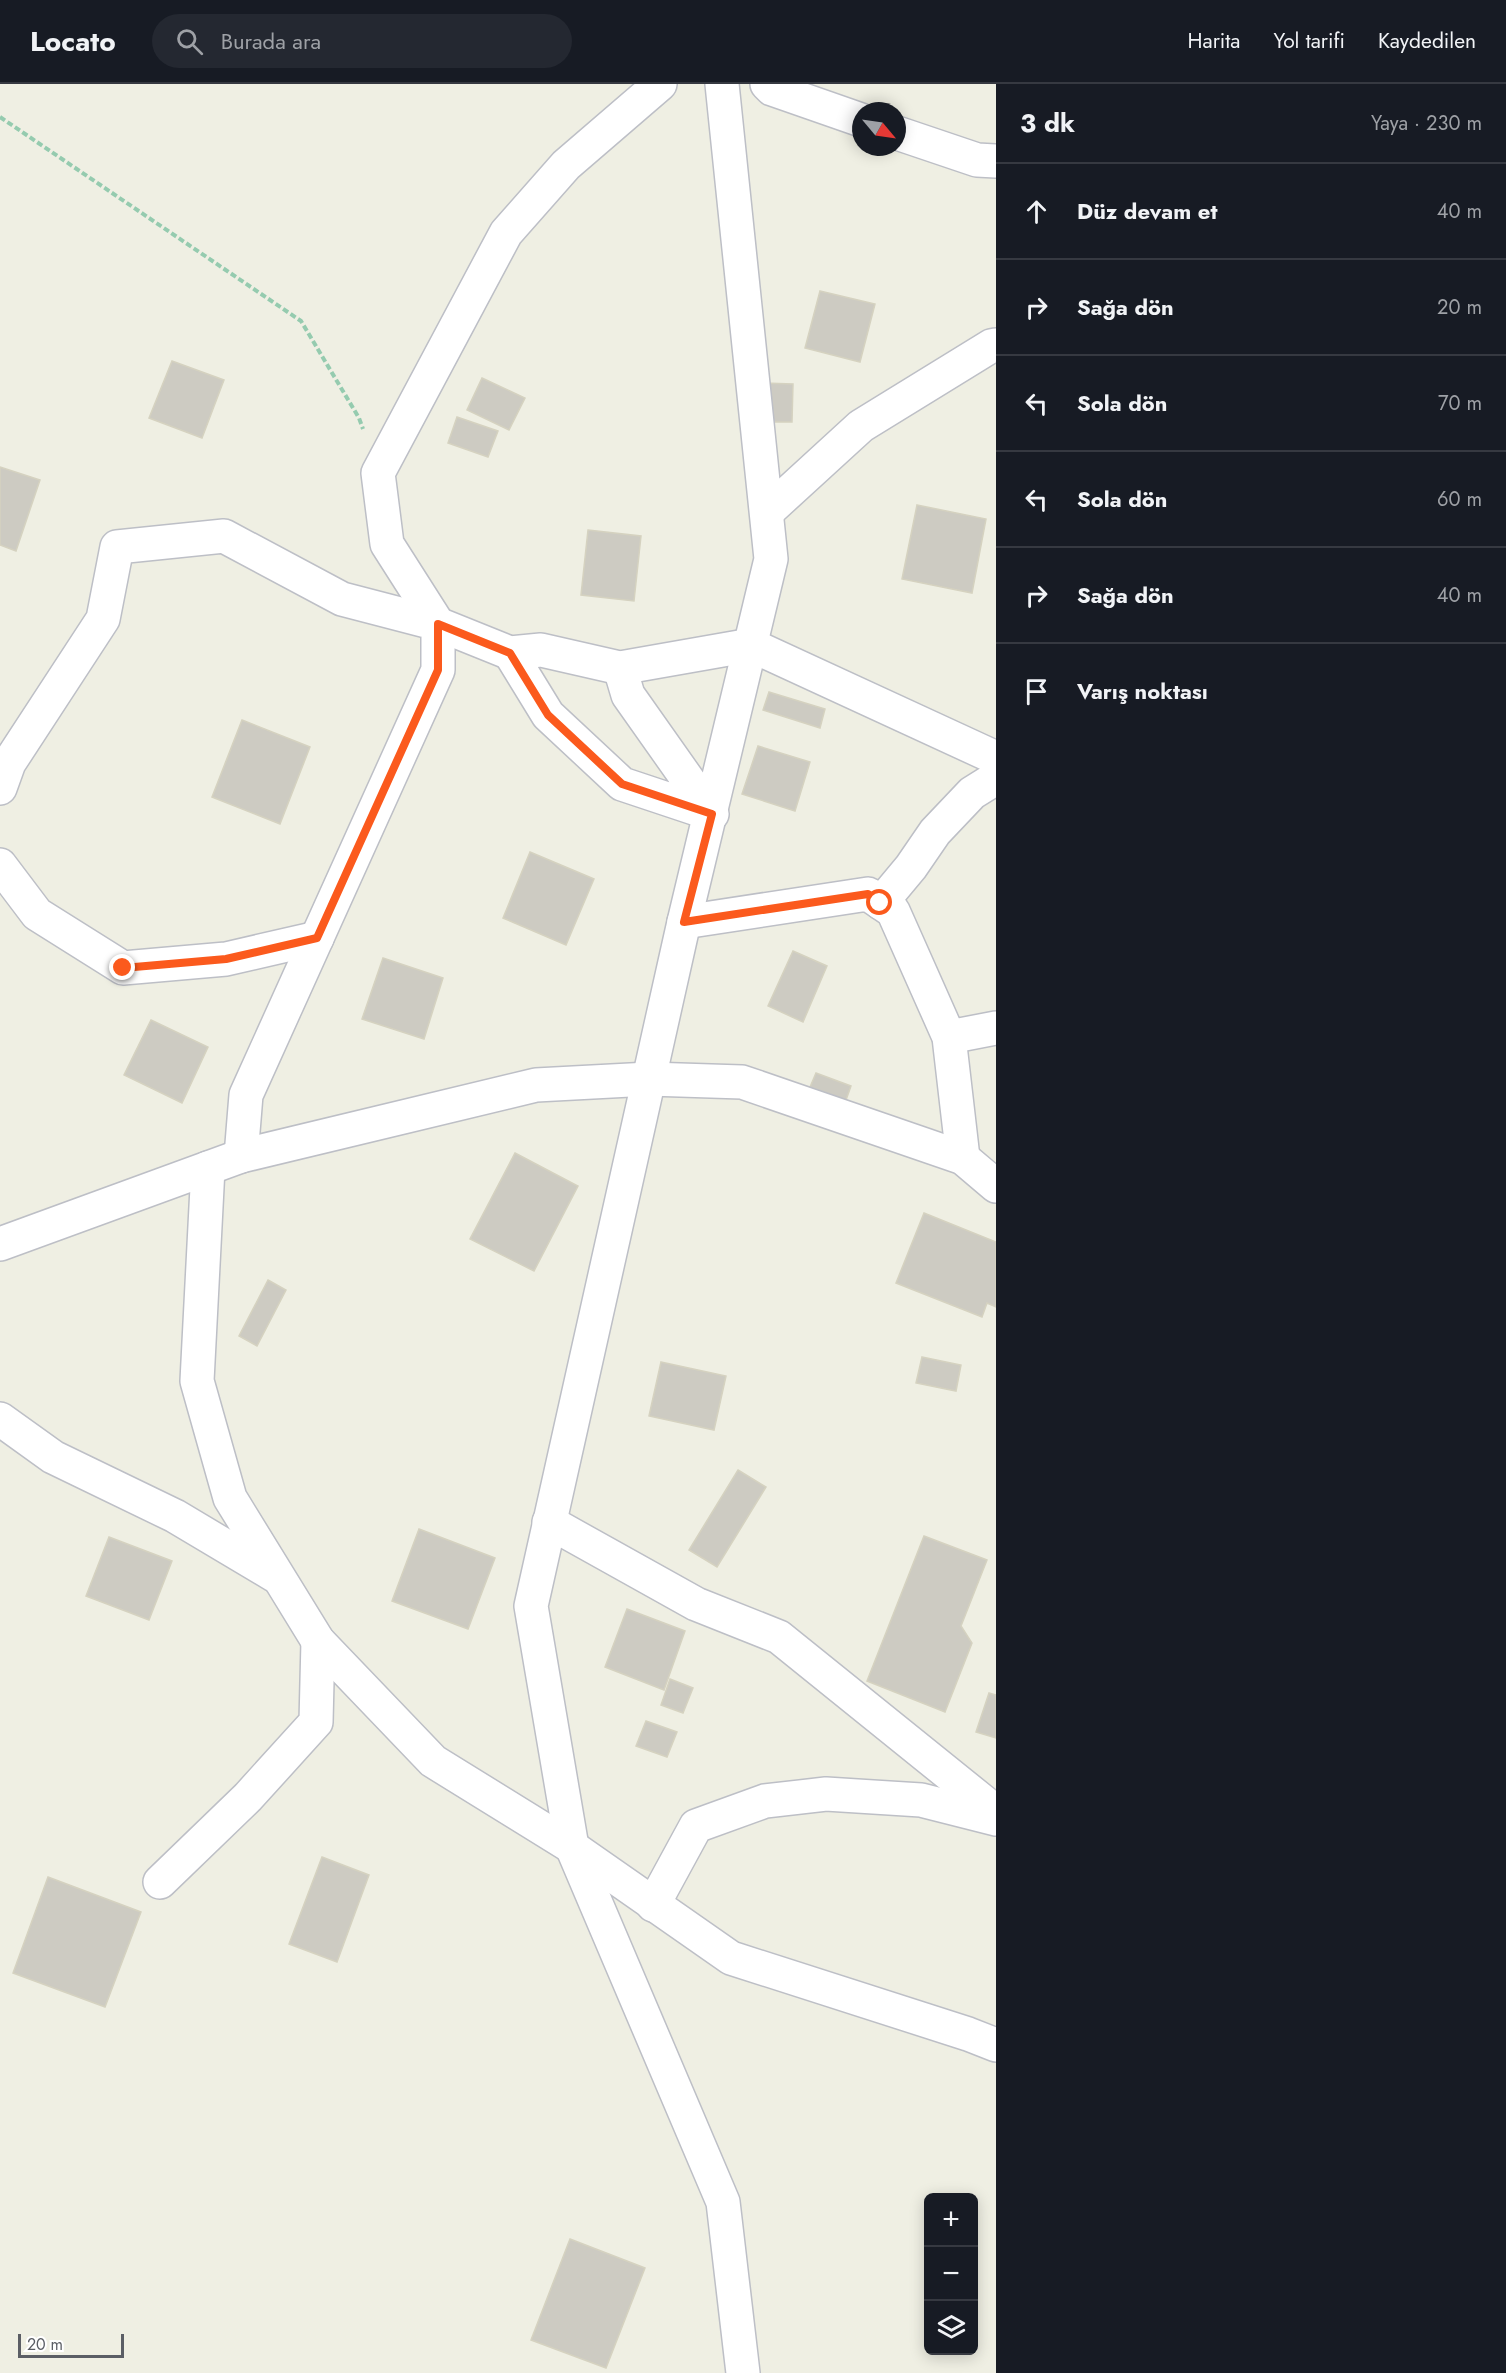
<!DOCTYPE html>
<html lang="tr">
<head>
<meta charset="utf-8">
<style>
	body { margin:0; font-family:Jost,sans-serif; background:#242831; color:#f1f3f6 }
	.controls { position:absolute; right:18px; bottom:18px; display:grid; overflow:hidden; border-radius:9px; box-shadow:0 3px 15px #0003 }
	.controls button { width:54px; height:54px; display:grid; place-items:center; padding:0; border:0; border-bottom:2px solid #363941; background:#171b24; color:#f1f3f6; font:30px sans-serif }
	.compass { position:absolute; left:852px; top:18px; width:54px; height:54px; border-radius:50%; background:#171b24; box-shadow:0 3px 15px #0003; rotate:119deg }
	.scale { position:absolute; left:18px; bottom:15px; width:106px; box-sizing:border-box; padding-left:6px; border:3px solid #5b5e65; border-top:0; font-size:16px; line-height:21px; white-space:nowrap; color:#5b5e65; -webkit-text-stroke:4px #fff; paint-order:stroke }
	.stop { position:absolute; width:18px; height:18px; margin:-14px; border:4px solid #fb5a1d; border-radius:50%; background:#fff }
	.stop.end { background:#fb5a1d; border-color:#fff; box-shadow:0 2px 6px #0008 }
	.list { margin:0; padding:0; list-style:none }
	h2 { display:flex; justify-content:space-between; align-items:center; height:78px; margin:0; padding:0 24px; font-size:26px }
	h2 small { font-size:20px; font-weight:400; color:#9ea1a6 }
	.list li { display:grid; grid-template-columns:39px 1fr auto; gap:18px; align-items:center; box-sizing:border-box; height:96px; padding:0 24px; border-top:2px solid #363941 }
	.list b { display:block; font-size:22px; white-space:nowrap }
	.list em { font-size:20px; font-style:normal; color:#9ea1a6 }
	.icon { flex:none; width:33px; height:33px; fill:none; stroke:currentColor; stroke-width:2; stroke-linecap:round; stroke-linejoin:round }
	.map { position:relative; flex:none; width:996px; height:2289px; overflow:hidden }
	header { display:flex; align-items:center; gap:36px; box-sizing:border-box; height:84px; padding:0 30px; background:#171b24; border-bottom:2px solid #363941 }
	header strong { font-size:28px }
	nav { display:flex; gap:33px; margin-inline-start:auto; font-size:21px }
	.search { width:420px; height:54px; background:#242831; display:flex; align-items:center; gap:15px; box-sizing:border-box; padding:0 21px; border-radius:33px; color:#9ea1a6; font-size:22px }
	main { display:flex }
	aside { flex:1; background:#171b24 }
	.map>svg:first-child { display:block }
</style>
</head>
<body>
<header>
<strong>Locato</strong>
<div class="search"><svg class="icon" aria-label="search" viewBox="0 0 24 24"><circle cx="10" cy="10" r="6"/><path d="M15 15l6 6"/></svg>Burada ara</div>
<nav><a>Harita</a><a>Yol tarifi</a><a>Kaydedilen</a></nav>
</header>
<main>
<div class="map">
<svg width="996" height="2289" viewBox="0 0 996 2289">
	<rect width="100%" height="100%" fill="#efefe3"/>
	<!-- building -->
	<g fill="#cdcbc2" stroke="#d5d2c0" stroke-width="1.5">
		<path d="M820,207L875,220L860,278L805,264Z"/>
		<path d="M172,277L224,296L202,354L149,334Z"/>
		<path d="M482,294L525,314L509,346L467,326Z"/>
		<path d="M763,299L793,300L792,338H762Z"/>
		<path d="M457,333L498,347L488,373L448,359Z"/>
		<path d="M0,383L40,396L16,467L0,461Z"/>
		<path d="M917,421L986,435L972,509L902,495Z"/>
		<path d="M588,446L641,452L634,517L581,511Z"/>
		<path d="M769,608L825,625L820,644L763,626Z"/>
		<path d="M242,636L310,663L280,740L212,713Z"/>
		<path d="M758,662L810,678L795,727L742,710Z"/>
		<path d="M530,768L594,795L566,861L503,834Z"/>
		<path d="M793,867L827,882L803,938L768,922Z"/>
		<path d="M383,874L443,894L424,955L362,935Z"/>
		<path d="M151,936L208,963L182,1019L124,991Z"/>
		<path d="M816,989L851,1002L846,1016L810,1003Z"/>
		<path d="M515,1069L578,1102L534,1187L470,1155Z"/>
		<path d="M924,1129L996,1158V1223L987,1219L982,1233L896,1199Z"/>
		<path d="M268,1196L286,1206L257,1262L239,1252Z"/>
		<path d="M922,1273L961,1281L956,1307L916,1299Z"/>
		<path d="M661,1278L726,1292L714,1346L649,1332Z"/>
		<path d="M738,1386L766,1403L717,1483L689,1466Z"/>
		<path d="M419,1445L495,1474L468,1545L392,1517Z"/>
		<path d="M924,1452L987,1476L961,1542L972,1559L945,1628L867,1597Z"/>
		<path d="M109,1453L172,1477L149,1536L86,1512Z"/>
		<path d="M627,1525L685,1547L664,1606L605,1583Z"/>
		<path d="M670,1595L693,1604L683,1629L661,1621Z"/>
		<path d="M989,1609L996,1611V1654L976,1648Z"/>
		<path d="M646,1637L677,1648L667,1673L636,1662Z"/>
		<path d="M322,1773L369,1791L337,1878L289,1860Z"/>
		<path d="M48,1793L141,1828L105,1923L13,1889Z"/>
		<path d="M570,2155L645,2184L606,2284L531,2256Z"/>
	</g>
	<g fill="none" stroke-linecap="round" stroke-linejoin="round">
		<!-- minor casing -->
		<g stroke="#bdbfc6" stroke-width="36">
			<g id="minor">
				<path d="M660,0L566,81L506,149L378,389L387,460L438,540L510,569L541,566L620,584L751,561L996,674"/>
				<path d="M722,0L771,475L684,838L531,1522L572,1763L723,2118L743,2289"/>
				<path d="M767,0L772,5L861,36"/>
				<path d="M897,49L977,76L996,77"/>
				<path d="M767,428L861,342L991,262L996,261"/>
				<path d="M510,569L548,631L622,700L712,730L628,611L620,584"/>
				<path d="M0,704L9,679L103,535L117,463L224,452L342,515L438,540V586L246,1011L241,1072"/>
				<path d="M0,781L37,830L123,884L226,875L317,854"/>
				<path d="M881,819L911,783L935,748L972,709L996,694"/>
				<path d="M684,838L868,810L893,827L949,953L963,1074"/>
				<path d="M949,953L996,944"/>
				<path d="M208,1084L197,1297L230,1414L318,1557L433,1677L572,1763L731,1874L968,1950L996,1961"/>
				<path d="M0,1160L241,1072L536,1001L649,995L742,998L963,1074L996,1102"/>
				<path d="M0,1335L53,1373L175,1432L274,1491"/>
				<path d="M549,1438L696,1520L779,1553L996,1728"/>
				<path d="M160,1798L248,1713L316,1638L318,1557"/>
				<path d="M653,1821L696,1742L765,1717L826,1710L921,1716L996,1735"/>
			</g>
		</g>
		<!-- path -->
		<path stroke="#95cbaf" stroke-width="4" stroke-dasharray="6 3" stroke-linecap="butt" d="M0,33L301,237L359,334L363,345"/>
		<!-- minor -->
		<use href="#minor" stroke="#fff" stroke-width="33"/>
	</g>
	<g fill="none" stroke-linecap="round" stroke-linejoin="round">
		<!-- route -->
		<path stroke="#fb5a1d" stroke-width="8" d="M123,884L226,875L317,854L438,586V540L510,569L548,631L622,700L712,730L684,838L868,810L880,819"/>
	</g>
</svg>
<div class="controls">
<button>+</button>
<button>−</button>
<button><svg class="icon" aria-label="layers" viewBox="0 0 24 24"><path d="M12 4l9 5-9 5-9-5zM3 14l9 5 9-5"/></svg></button>
</div>
<svg class="compass" viewBox="-18 -18 36 36"><path d="M0-13l5 13h-10z" fill="#e53935"/><path d="M0 13l5-13h-10z" fill="#9ea1a6"/></svg>
<div class="scale">20 m</div>
<div class="stop" style="left:880px;top:819px"></div>
<div class="stop end" style="left:123px;top:884px"></div>
</div>
<aside>
<h2>3 dk<small>Yaya · 230 m</small></h2>
<ul class="list">
<li><svg class="icon" aria-label="ahead" viewBox="0 0 24 24"><path d="M12 20V5M6 11l6-6 6 6"/></svg><div><b>Düz devam et</b></div><em>40 m</em></li>
<li><svg class="icon" aria-label="right" viewBox="0 0 24 24"><path d="M7 20v-9h11M14 6l5 5-5 5"/></svg><div><b>Sağa dön</b></div><em>20 m</em></li>
<li><svg class="icon" aria-label="left" viewBox="0 0 24 24"><path d="M17 20v-9H6M10 6l-5 5 5 5"/></svg><div><b>Sola dön</b></div><em>70 m</em></li>
<li><svg class="icon" aria-label="left" viewBox="0 0 24 24"><path d="M17 20v-9H6M10 6l-5 5 5 5"/></svg><div><b>Sola dön</b></div><em>60 m</em></li>
<li><svg class="icon" aria-label="right" viewBox="0 0 24 24"><path d="M7 20v-9h11M14 6l5 5-5 5"/></svg><div><b>Sağa dön</b></div><em>40 m</em></li>
<li><svg class="icon" aria-label="arrive" viewBox="0 0 24 24"><path d="M6 21V4h12l-3 4 3 4H6"/></svg><div><b>Varış noktası</b></div></li>
</ul>
</aside>
</main>
</body>
</html>
